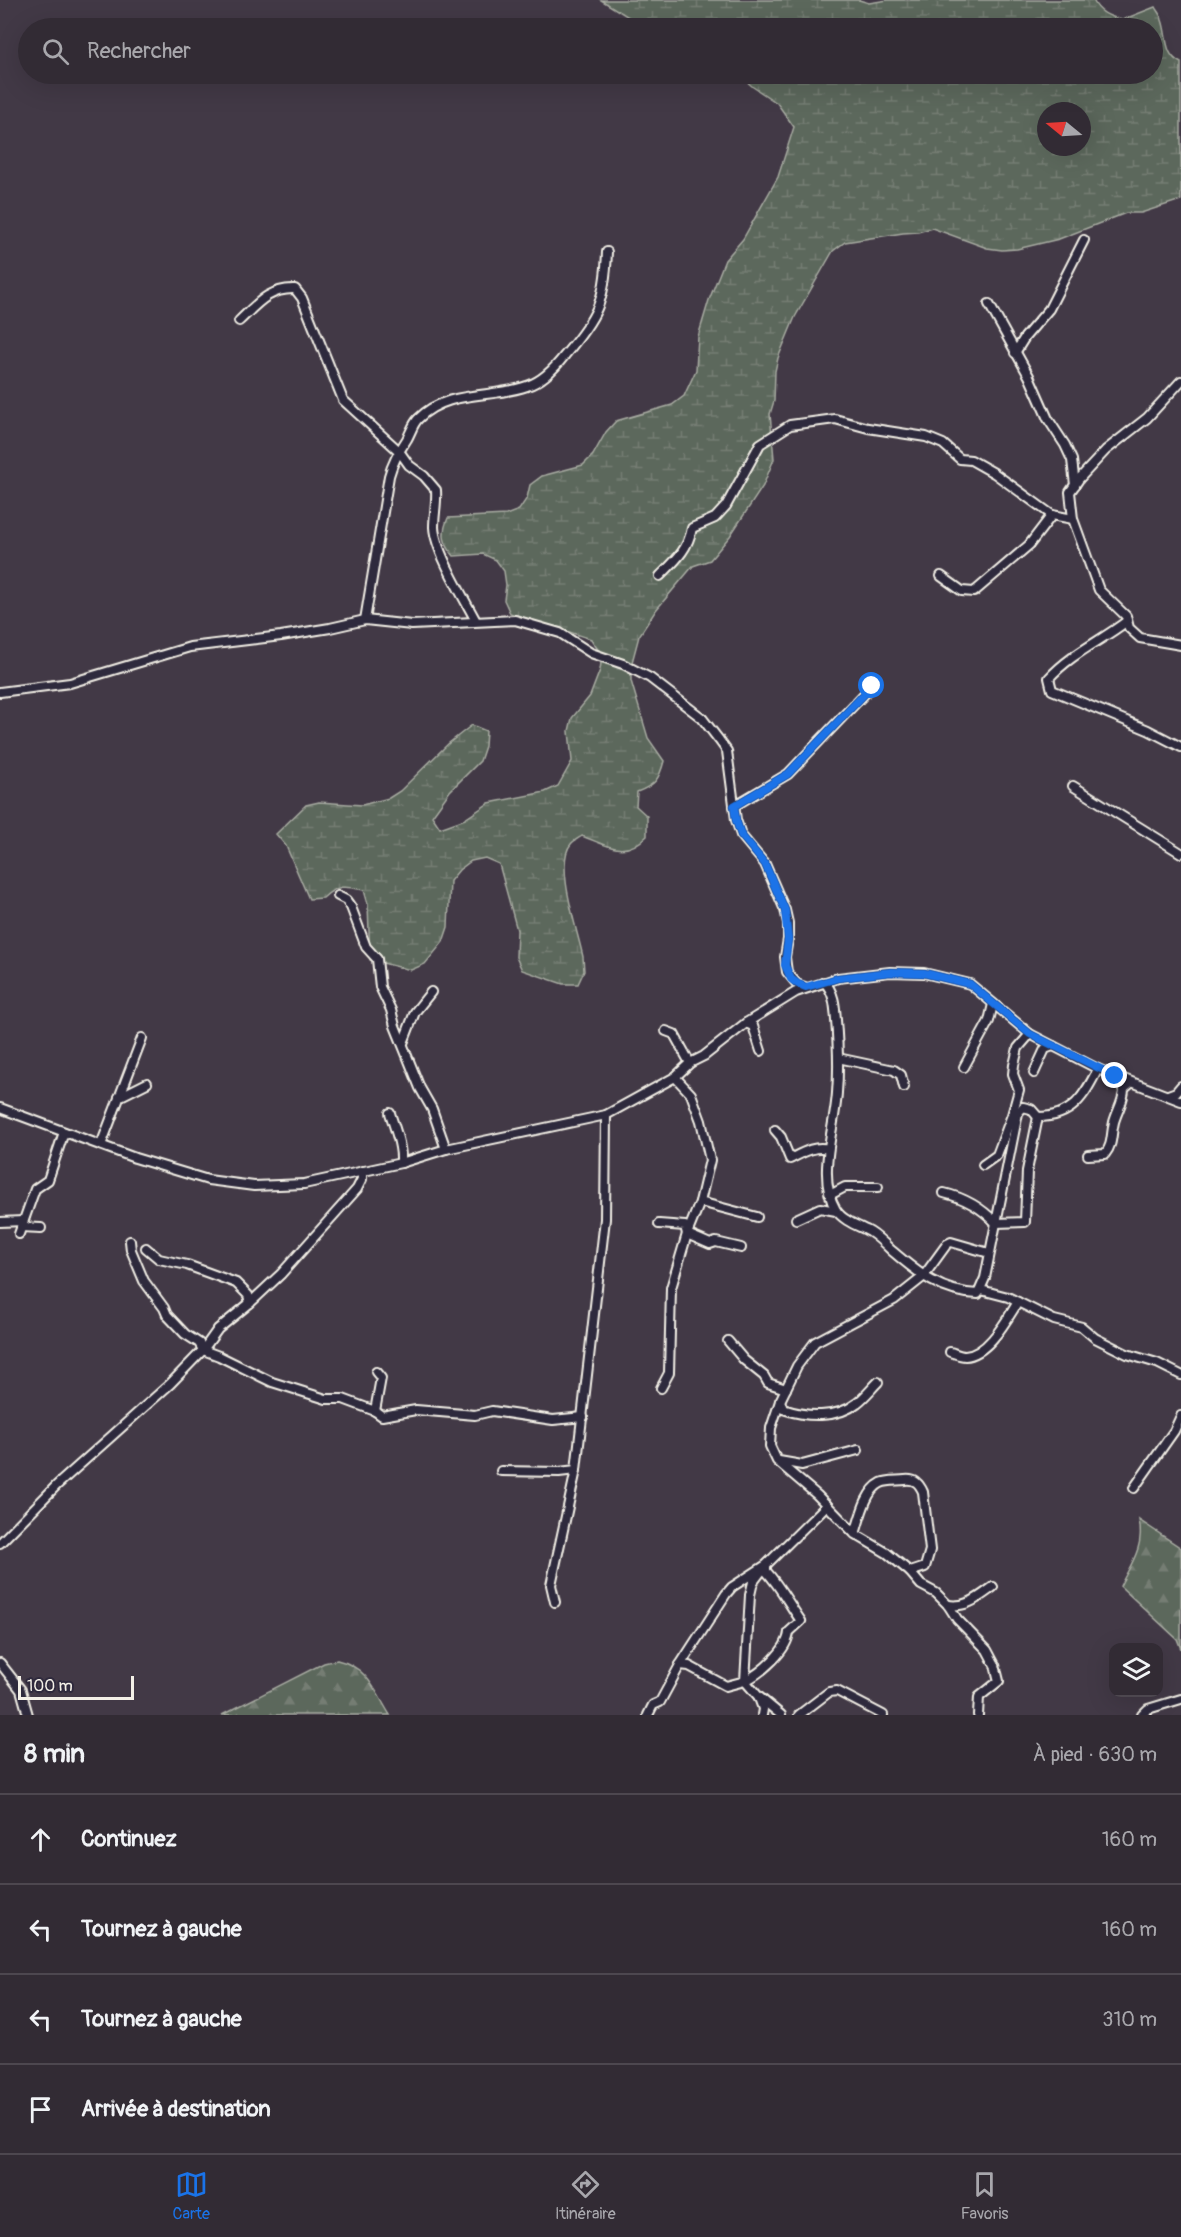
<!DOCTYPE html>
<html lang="fr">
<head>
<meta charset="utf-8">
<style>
	body { margin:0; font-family:Pangolin,sans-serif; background:#3d3740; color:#f1f3f6 }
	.controls { position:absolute; right:18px; bottom:18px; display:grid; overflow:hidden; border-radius:12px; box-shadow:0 6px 24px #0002 }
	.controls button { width:54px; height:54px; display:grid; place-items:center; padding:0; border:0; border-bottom:2px solid #4d474f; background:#322b34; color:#f1f3f6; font:30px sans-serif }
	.compass { position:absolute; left:1037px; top:102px; width:54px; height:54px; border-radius:50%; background:#322b34; box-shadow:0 6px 24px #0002; rotate:288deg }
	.scale { position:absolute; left:18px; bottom:15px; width:116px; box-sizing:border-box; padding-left:6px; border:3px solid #f4f1e8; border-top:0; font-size:16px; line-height:21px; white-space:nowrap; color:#f4f1e8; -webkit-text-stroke:4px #2f2a3d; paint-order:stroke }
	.stop { position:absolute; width:18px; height:18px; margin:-14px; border:4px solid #1a73e8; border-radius:50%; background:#fff }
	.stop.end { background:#1a73e8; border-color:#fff; box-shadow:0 2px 6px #0008 }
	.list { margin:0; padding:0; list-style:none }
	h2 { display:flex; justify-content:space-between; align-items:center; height:78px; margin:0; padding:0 24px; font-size:26px }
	h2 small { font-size:20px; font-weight:400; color:#a8a7ac }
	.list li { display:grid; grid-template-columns:39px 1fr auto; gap:18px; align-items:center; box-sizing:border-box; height:90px; padding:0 24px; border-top:2px solid #4d474f }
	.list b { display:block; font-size:22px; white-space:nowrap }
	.list em { font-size:20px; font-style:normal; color:#a8a7ac }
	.icon { flex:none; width:33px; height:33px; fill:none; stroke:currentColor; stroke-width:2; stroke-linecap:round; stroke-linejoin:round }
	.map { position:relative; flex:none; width:1181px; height:1715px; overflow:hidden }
	.search { position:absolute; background:#322b34; box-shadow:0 6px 24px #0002; left:18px; right:18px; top:18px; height:66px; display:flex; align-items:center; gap:15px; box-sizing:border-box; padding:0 21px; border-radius:33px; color:#a8a7ac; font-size:22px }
	.sheet { height:438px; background:#322b34 }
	nav { display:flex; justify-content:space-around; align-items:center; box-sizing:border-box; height:84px; border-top:2px solid #4d474f; background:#322b34; font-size:16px; color:#a8a7ac }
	nav a { display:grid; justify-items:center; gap:3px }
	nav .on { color:#1a73e8 }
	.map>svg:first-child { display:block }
</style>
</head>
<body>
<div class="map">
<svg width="1181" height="1715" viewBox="0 0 1181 1715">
	<defs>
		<pattern id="forest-firs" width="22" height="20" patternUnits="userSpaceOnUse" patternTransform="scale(1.5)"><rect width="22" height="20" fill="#5c675c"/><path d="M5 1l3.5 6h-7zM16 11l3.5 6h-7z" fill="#747d73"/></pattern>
		<pattern id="wetland-marsh" width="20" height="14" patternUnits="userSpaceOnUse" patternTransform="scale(1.5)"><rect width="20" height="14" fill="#5c675c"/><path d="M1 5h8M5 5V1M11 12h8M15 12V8" fill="none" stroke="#747d73"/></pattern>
	</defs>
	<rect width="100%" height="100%" fill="#423946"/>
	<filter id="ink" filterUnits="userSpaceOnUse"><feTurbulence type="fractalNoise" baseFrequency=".0167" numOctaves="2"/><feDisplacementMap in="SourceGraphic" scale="12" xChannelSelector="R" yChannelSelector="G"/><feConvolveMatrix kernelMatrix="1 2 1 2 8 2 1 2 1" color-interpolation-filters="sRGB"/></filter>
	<g filter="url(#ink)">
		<!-- forest -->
		<g fill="url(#forest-firs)" stroke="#a8aca2" stroke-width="1.5">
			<path d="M1139,1520L1181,1548V1649L1177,1639L1120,1586C1131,1564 1145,1546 1139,1520Z"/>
			<path d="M337,1660C368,1667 375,1691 390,1715H222L324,1663Z"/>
		</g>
		<!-- wetland -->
		<path fill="url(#wetland-marsh)" stroke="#a8aca2" stroke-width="1.5" fill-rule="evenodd" d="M601,0H859L869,3L888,0H1093C1099,13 1109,16 1122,20L1155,7C1157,11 1161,15 1162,20C1168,36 1163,54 1181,63V200L1141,213H1126L1059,239L1017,249L1002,250L987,248L932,228L918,232L903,233L845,242L833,251L795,317L778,358L775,371L774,401L770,414L774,459L763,486L730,536L710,560L693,566L656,610L639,636L631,666V681L648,738L664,761C659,780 655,785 637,792L636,806L647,816V836C624,859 609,846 582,836C579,838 573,841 571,844C554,863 578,932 583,957L584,971L578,984H563L522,970L516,957L517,930L499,864L485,858L471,861L459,870L450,881L448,927L443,942L425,964L411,970L370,960L368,904L364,890C345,886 338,884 323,898L309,899L286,846L276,834L306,805L319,802L362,805L389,798L400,791L449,743L472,725L486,731L485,746L480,761L450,791L432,816L440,828L465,819L489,803L545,792L558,786L572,761L569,731L572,718L590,696L600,670L602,656L591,639L510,613L504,600L506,585L504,571L496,560L483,554L454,556C443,543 441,534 448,518L506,515L519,510L527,498L530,485L542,476L583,465L593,455L606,432L616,421L672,405L684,396L696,370L698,337L709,300L725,260L743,239L778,177L794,127L777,103L753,87L738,74H1152V28H646ZM1046,111H1082V147H1046Z"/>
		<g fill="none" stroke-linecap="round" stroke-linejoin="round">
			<!-- street casing -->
			<g stroke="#f4f1e8" stroke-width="12">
				<g id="street">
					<path d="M989,304L1029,376L1048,419L1065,445L1072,460L1075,485"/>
					<path d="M239,321C257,304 269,288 295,289L302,298L343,400L399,451L409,465L424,476L436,490C437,502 434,515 434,527C435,551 464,598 476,621"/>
					<path d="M1015,353L1025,337L1049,309L1084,240"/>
					<path d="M1181,381L1147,418L1106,450L1079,479L1070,492L1073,519L1099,590L1126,616L1129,628L1140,638L1181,645"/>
					<path d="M660,576C675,561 688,550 692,528L715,518L726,506L760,444L790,425L835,419L868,428L926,437L943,444L960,459L971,460L994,473L1052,515L1073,519"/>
					<path d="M941,576L962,591L974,592L1029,545L1052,515"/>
					<path d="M365,620L389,476C393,461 399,451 407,439C411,432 413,424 418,419C447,389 491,399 527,386C543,381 555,368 565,355C597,317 605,302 607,252"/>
					<path d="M1127,621C1101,641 1072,653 1049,678L1052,690L1148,730L1181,747"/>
					<path d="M0,692L70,683L190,647L281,636L330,628L365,620L412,625L515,620L560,633L591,653L623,664L650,678L702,718L719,740L727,751L736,820L741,835L765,864L785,910L788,923V939L785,957L787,972L797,984L805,987"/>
					<path d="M1073,786L1181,853"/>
					<path d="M734,806L788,774L872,686"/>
					<path d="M338,896L346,900L351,907L366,947L377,959L380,987L391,1010L395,1026L420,1088L432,1109L446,1149"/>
					<path d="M824,982C834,991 835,1006 836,1020C838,1044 839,1069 837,1093C835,1128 816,1177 836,1210C843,1221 859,1226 870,1232C878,1237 885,1244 891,1250C918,1273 941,1293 978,1294L985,1278L1018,1113L1023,1107L1031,1109L1038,1117C1073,1117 1084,1096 1098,1069"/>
					<path d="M746,1023L753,1026L761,1051"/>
					<path d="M666,1031L674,1034L690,1063"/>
					<path d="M403,1043L415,1012L431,992"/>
					<path d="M838,1058L894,1070L901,1075L904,1087"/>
					<path d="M964,1067L989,1021L993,1004"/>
					<path d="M1034,1073L1045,1049L1053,1046"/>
					<path d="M1168,1095L1176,1092L1181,1086"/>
					<path d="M119,1097L147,1083"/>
					<path d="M0,1108L135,1158L208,1180L254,1186L304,1184L401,1163L446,1149L606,1115L675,1077L690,1063L704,1056L746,1023L796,992L838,978L890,972L924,973L970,984L1030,1034L1098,1069L1181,1101"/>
					<path d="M390,1113C395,1129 402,1146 401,1163"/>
					<path d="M775,1130L781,1137L790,1159C802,1153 815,1145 828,1149"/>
					<path d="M101,1145L142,1038"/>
					<path d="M1088,1155L1105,1154C1113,1145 1111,1134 1114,1122C1117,1111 1124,1101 1124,1089L1131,1083"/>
					<path d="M983,1165L997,1155L1012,1115L1019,1090L1013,1074L1014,1065L1018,1048L1030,1034"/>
					<path d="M944,1193C965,1198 981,1207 996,1223L1025,1222L1027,1171L1038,1117"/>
					<path d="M830,1195L845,1187H878"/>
					<path d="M700,1202L757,1217"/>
					<path d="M796,1219L820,1208L836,1211"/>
					<path d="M0,1222L23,1221"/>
					<path d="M659,1224L685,1226L687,1234L710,1244L716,1242L741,1248"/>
					<path d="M21,1227L41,1228"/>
					<path d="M19,1234L35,1189L48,1180L64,1132"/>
					<path d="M130,1241L131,1250L144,1281L164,1308L167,1315L185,1334L199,1343L203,1350L219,1356L272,1382L326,1399H343L375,1411"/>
					<path d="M146,1248L159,1259L187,1265L236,1283L248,1295L250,1303"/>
					<path d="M981,1290L1008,1297L1054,1320L1082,1327L1095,1338L1127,1354L1157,1363L1181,1375"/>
					<path d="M728,1341L744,1360L764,1376L768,1383L786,1389"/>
					<path d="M950,1352C954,1353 960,1356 965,1356C988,1355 1007,1319 1018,1302"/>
					<path d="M376,1372L381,1378L375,1411L382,1416L416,1410L475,1415L492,1411L553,1420L583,1417"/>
					<path d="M661,1388L669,1373L671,1288L687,1234L700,1202L710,1160L701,1121L691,1094L675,1077"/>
					<path d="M780,1401L783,1409C806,1417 837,1419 857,1403C865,1397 871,1389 878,1382"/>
					<path d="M779,1461L802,1465L858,1450"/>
					<path d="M501,1471L559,1472L576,1470L605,1219L606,1115"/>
					<path d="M1134,1488L1174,1431L1181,1416"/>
					<path d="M855,1534C860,1519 865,1491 881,1483C888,1480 898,1481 905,1480C915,1479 919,1483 923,1492L930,1550L925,1567L910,1572L887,1553L855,1534L817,1495L777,1461L770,1446L771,1428L780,1401L797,1366L815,1342L894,1300L923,1277L947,1244L951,1242L989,1253"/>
					<path d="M0,1543L57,1485L170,1384L203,1350L218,1329L250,1303L281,1274L357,1189L362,1179V1171"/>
					<path d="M910,1572L921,1585L936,1593L948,1605L957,1619L987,1650L995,1665L999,1681L979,1697L978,1715"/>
					<path d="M555,1602L551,1585L576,1470"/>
					<path d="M948,1605C967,1608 979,1597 993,1587"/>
					<path d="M0,1663L21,1690L28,1715"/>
					<path d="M680,1665L689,1666L726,1686L745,1681L758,1696L781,1715"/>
					<path d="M759,1698L763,1709L762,1715"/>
					<path d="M648,1715L653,1705L660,1702L680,1665L726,1594L732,1587L766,1565V1571C780,1586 789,1604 801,1621L789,1632C788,1650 761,1673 745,1681L750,1595L753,1582L766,1565L827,1505"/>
					<path d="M799,1715L829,1692L837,1691L883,1715"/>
					<path d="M1142,1715L1148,1709L1181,1699"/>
				</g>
			</g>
			<!-- street -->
			<use href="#street" stroke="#2f2a3d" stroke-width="8"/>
		</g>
	</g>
	<g fill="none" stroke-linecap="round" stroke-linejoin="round" filter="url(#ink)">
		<!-- route -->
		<path stroke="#1a73e8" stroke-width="8" d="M872,686L788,774L734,806L736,820L741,835L765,864L785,910L788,939L785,965L791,979L798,984L806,987L838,978L891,972L924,973L970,984L1030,1034L1115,1076"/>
	</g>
</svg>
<div class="controls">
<button><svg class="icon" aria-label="layers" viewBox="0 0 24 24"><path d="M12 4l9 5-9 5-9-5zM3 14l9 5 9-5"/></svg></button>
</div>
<svg class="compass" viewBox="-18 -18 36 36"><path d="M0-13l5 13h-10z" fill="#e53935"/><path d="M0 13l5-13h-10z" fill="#a8a7ac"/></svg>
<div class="scale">100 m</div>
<div class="stop" style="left:872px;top:686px"></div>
<div class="stop end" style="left:1115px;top:1076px"></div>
<div class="search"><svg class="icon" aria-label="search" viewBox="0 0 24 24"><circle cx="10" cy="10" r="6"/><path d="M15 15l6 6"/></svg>Rechercher</div>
</div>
<section class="sheet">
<h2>8 min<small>À pied · 630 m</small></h2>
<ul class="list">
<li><svg class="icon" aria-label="ahead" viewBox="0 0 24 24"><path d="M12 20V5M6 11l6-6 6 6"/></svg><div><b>Continuez</b></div><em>160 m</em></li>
<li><svg class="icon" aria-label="left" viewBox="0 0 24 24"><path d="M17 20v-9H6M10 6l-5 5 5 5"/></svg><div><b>Tournez à gauche</b></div><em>160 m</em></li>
<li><svg class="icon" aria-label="left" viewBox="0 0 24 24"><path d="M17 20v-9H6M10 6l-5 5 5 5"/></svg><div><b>Tournez à gauche</b></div><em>310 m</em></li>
<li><svg class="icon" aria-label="arrive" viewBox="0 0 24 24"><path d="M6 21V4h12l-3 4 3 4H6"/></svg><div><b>Arrivée à destination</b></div></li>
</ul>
</section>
<nav>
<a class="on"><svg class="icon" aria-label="map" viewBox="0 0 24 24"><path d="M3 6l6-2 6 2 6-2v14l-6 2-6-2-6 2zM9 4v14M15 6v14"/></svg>Carte</a>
<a><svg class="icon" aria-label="directions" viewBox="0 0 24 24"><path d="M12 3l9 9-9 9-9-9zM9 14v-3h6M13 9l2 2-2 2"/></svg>Itinéraire</a>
<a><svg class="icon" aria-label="saved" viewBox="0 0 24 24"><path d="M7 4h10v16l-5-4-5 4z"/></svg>Favoris</a>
</nav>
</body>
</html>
